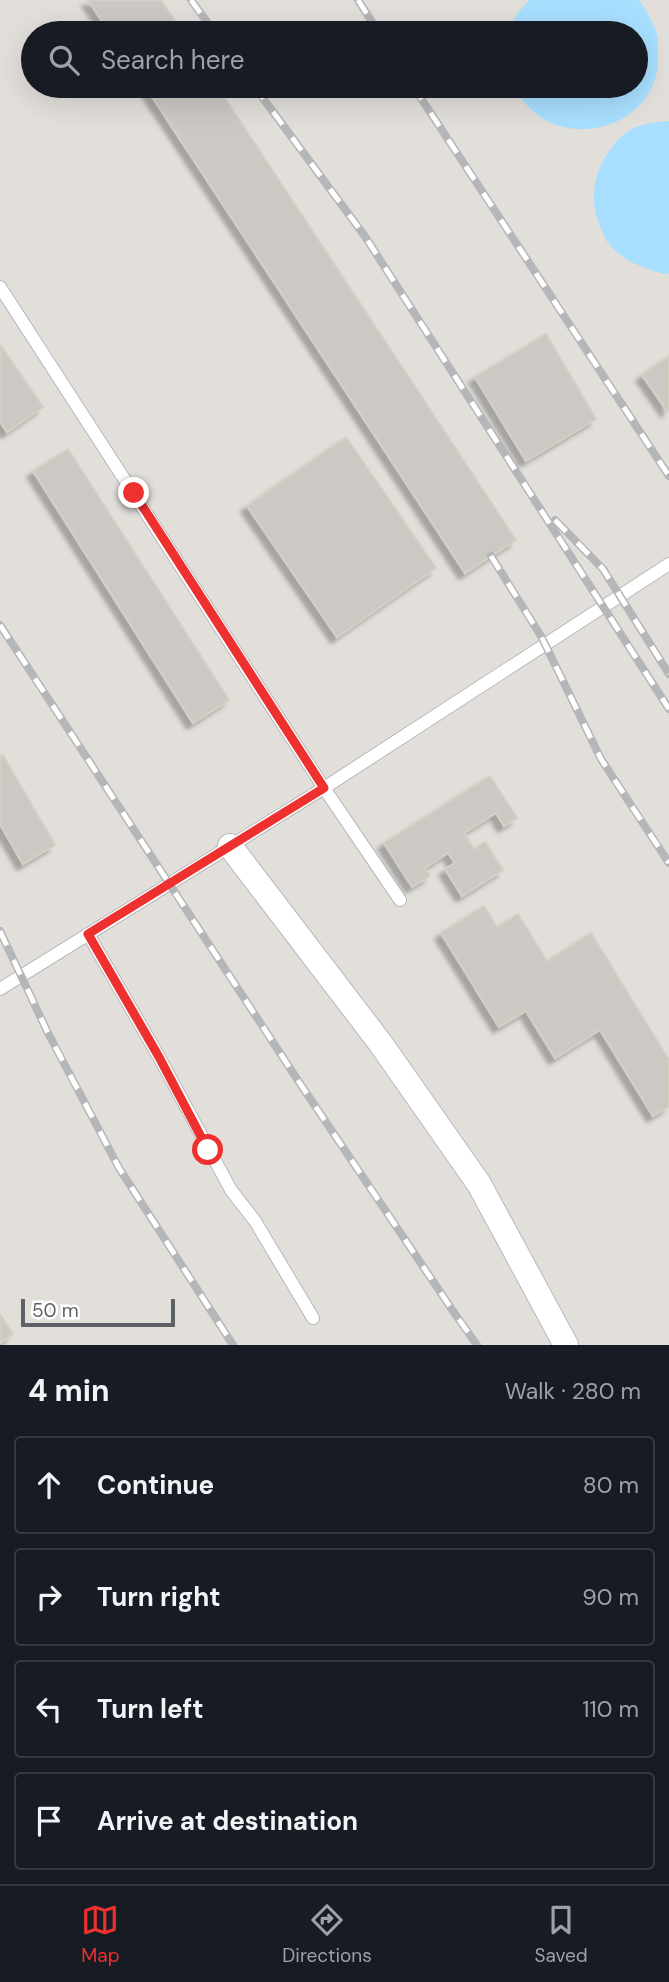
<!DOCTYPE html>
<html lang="en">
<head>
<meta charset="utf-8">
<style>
	body { margin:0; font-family:"DM Sans",sans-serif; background:#20242c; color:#f1f3f6 }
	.scale { position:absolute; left:21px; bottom:18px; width:154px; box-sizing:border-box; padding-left:7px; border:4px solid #5e6267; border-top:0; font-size:19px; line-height:24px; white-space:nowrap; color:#5e6267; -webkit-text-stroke:5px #fff; paint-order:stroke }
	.stop { position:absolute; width:21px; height:21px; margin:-16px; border:5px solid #ee302f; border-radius:50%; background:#fff }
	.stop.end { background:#ee302f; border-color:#fff; box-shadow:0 2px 7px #0008 }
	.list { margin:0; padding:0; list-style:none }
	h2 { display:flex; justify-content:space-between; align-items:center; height:91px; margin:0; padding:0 28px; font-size:30px }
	h2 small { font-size:23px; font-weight:400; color:#9ea1a6 }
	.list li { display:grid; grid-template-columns:46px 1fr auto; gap:21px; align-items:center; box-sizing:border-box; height:98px; margin:0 14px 14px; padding:0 14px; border:2px solid #363941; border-radius:7px }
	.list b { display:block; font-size:26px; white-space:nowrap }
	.list em { font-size:23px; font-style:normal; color:#9ea1a6 }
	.icon { flex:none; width:38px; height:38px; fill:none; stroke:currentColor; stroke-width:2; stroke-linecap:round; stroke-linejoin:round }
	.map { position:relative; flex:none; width:669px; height:1345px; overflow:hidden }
	.search { position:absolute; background:#171b24; box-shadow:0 7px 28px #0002; left:21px; right:21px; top:21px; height:77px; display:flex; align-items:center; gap:18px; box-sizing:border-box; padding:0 24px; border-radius:38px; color:#9ea1a6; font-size:26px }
	.sheet { height:539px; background:#171b24 }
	nav { display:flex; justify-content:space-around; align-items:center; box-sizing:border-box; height:98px; border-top:2px solid #363941; background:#171b24; font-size:19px; color:#9ea1a6 }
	nav a { display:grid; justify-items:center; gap:4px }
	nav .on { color:#ee302f }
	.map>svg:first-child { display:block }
</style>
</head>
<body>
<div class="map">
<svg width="669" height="1345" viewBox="0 0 669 1345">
	<defs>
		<filter id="shadow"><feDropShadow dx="-6" dy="6" stdDeviation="2" flood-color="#0004"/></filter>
	</defs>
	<rect width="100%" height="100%" fill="#f0ede6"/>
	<!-- industrial -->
	<path fill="#e2dfdb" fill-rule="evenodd" d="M0,0H669V1345H0ZM33,33H636V86H33Z"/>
	<!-- water -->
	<g fill="#a8dfff">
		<path d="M529,0H638L641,2C646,11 653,21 656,31C658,37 658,46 658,53C663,132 549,160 514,86H636V33H510L516,15Z"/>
		<path d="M669,121V273L664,274C641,267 624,262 608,243C605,239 603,233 601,228C585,196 597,159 623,135C636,124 653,122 669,121Z"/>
	</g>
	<!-- building -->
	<g fill="#ccc8c3" stroke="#d5cfc4" stroke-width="2" filter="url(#shadow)">
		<path d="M88,0H161L183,33H110Z"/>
		<path d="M145,86H217L516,540L465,573Z"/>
		<path d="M546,334L596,419L526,461L475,377Z"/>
		<path d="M0,344L43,407L7,432L0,422Z"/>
		<path d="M669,356V410L667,411L642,375Z"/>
		<path d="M346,437L436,568L337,637L247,506Z"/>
		<path d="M68,449L229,700L193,723L33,471Z"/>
		<path d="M3,755L55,845L23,864L0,824V756Z"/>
		<path d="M490,776L517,818L504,826L496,813L464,833L474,849L485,842L503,870L462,896L445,869L455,863L448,853L425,868L430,876L412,887L384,843Z"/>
		<path d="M484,906L497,927L518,914L547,961L591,933L669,1060V1106L653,1116L600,1030L555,1058L526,1011L499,1027L441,933Z"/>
		<path d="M0,1314L13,1334L0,1343Z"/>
	</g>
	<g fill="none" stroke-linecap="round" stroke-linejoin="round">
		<!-- service casing -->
		<g stroke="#b7b9bd" stroke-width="14">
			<g id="service">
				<path d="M0,287L324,788L400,900"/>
				<path d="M88,934L159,1057L231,1190L255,1221L313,1318"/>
				<path d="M0,989L324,788L669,564"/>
			</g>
		</g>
		<!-- minor casing -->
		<g stroke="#b7b9bd" stroke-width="26">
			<path id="minor" d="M230,846L381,1044L479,1184L566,1345"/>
		</g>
		<!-- service -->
		<use href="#service" stroke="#fff" stroke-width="12"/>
		<!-- minor -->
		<use href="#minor" stroke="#fff" stroke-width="24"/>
		<!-- rail casing -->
		<g stroke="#b5b6b7" stroke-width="8">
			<g id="rail">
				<path d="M191,0L215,33"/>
				<path d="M358,0L379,33"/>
				<path d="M254,86L364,235L669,709"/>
				<path d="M413,86L669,476"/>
				<path d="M555,520L603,569L669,674"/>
				<path d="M491,556L541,636L601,759L669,863"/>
				<path d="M0,625L299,1082L453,1311L477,1345"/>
				<path d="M0,931L47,1031L119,1168L233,1345"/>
			</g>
		</g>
		<!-- rail -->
		<use href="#rail" stroke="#fff" stroke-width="5" stroke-dasharray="16" stroke-linecap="butt"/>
	</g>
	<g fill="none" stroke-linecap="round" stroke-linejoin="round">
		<!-- route -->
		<path stroke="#ee302f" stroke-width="9" d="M134,493L324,788L88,934L159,1057L208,1150"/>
	</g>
</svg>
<div class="scale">50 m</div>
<div class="stop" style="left:208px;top:1150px"></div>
<div class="stop end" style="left:134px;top:493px"></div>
<div class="search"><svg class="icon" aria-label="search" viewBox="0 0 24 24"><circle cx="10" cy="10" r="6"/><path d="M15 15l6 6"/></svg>Search here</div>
</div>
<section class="sheet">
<h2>4 min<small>Walk · 280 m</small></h2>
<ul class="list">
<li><svg class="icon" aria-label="ahead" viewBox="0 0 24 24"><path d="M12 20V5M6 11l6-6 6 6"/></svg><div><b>Continue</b></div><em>80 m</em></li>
<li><svg class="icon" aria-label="right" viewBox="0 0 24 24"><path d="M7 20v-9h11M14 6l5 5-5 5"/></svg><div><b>Turn right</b></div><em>90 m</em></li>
<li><svg class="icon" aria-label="left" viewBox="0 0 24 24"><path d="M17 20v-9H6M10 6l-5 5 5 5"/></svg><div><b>Turn left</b></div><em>110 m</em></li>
<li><svg class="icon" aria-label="arrive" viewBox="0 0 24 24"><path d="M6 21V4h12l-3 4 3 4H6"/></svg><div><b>Arrive at destination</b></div></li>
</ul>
</section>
<nav>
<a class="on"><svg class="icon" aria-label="map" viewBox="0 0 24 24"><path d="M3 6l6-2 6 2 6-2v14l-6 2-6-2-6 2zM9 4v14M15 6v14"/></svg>Map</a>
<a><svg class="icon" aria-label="directions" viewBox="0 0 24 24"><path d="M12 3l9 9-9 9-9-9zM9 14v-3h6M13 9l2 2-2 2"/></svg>Directions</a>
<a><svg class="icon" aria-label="saved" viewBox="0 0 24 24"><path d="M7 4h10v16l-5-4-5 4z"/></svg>Saved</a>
</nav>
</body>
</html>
